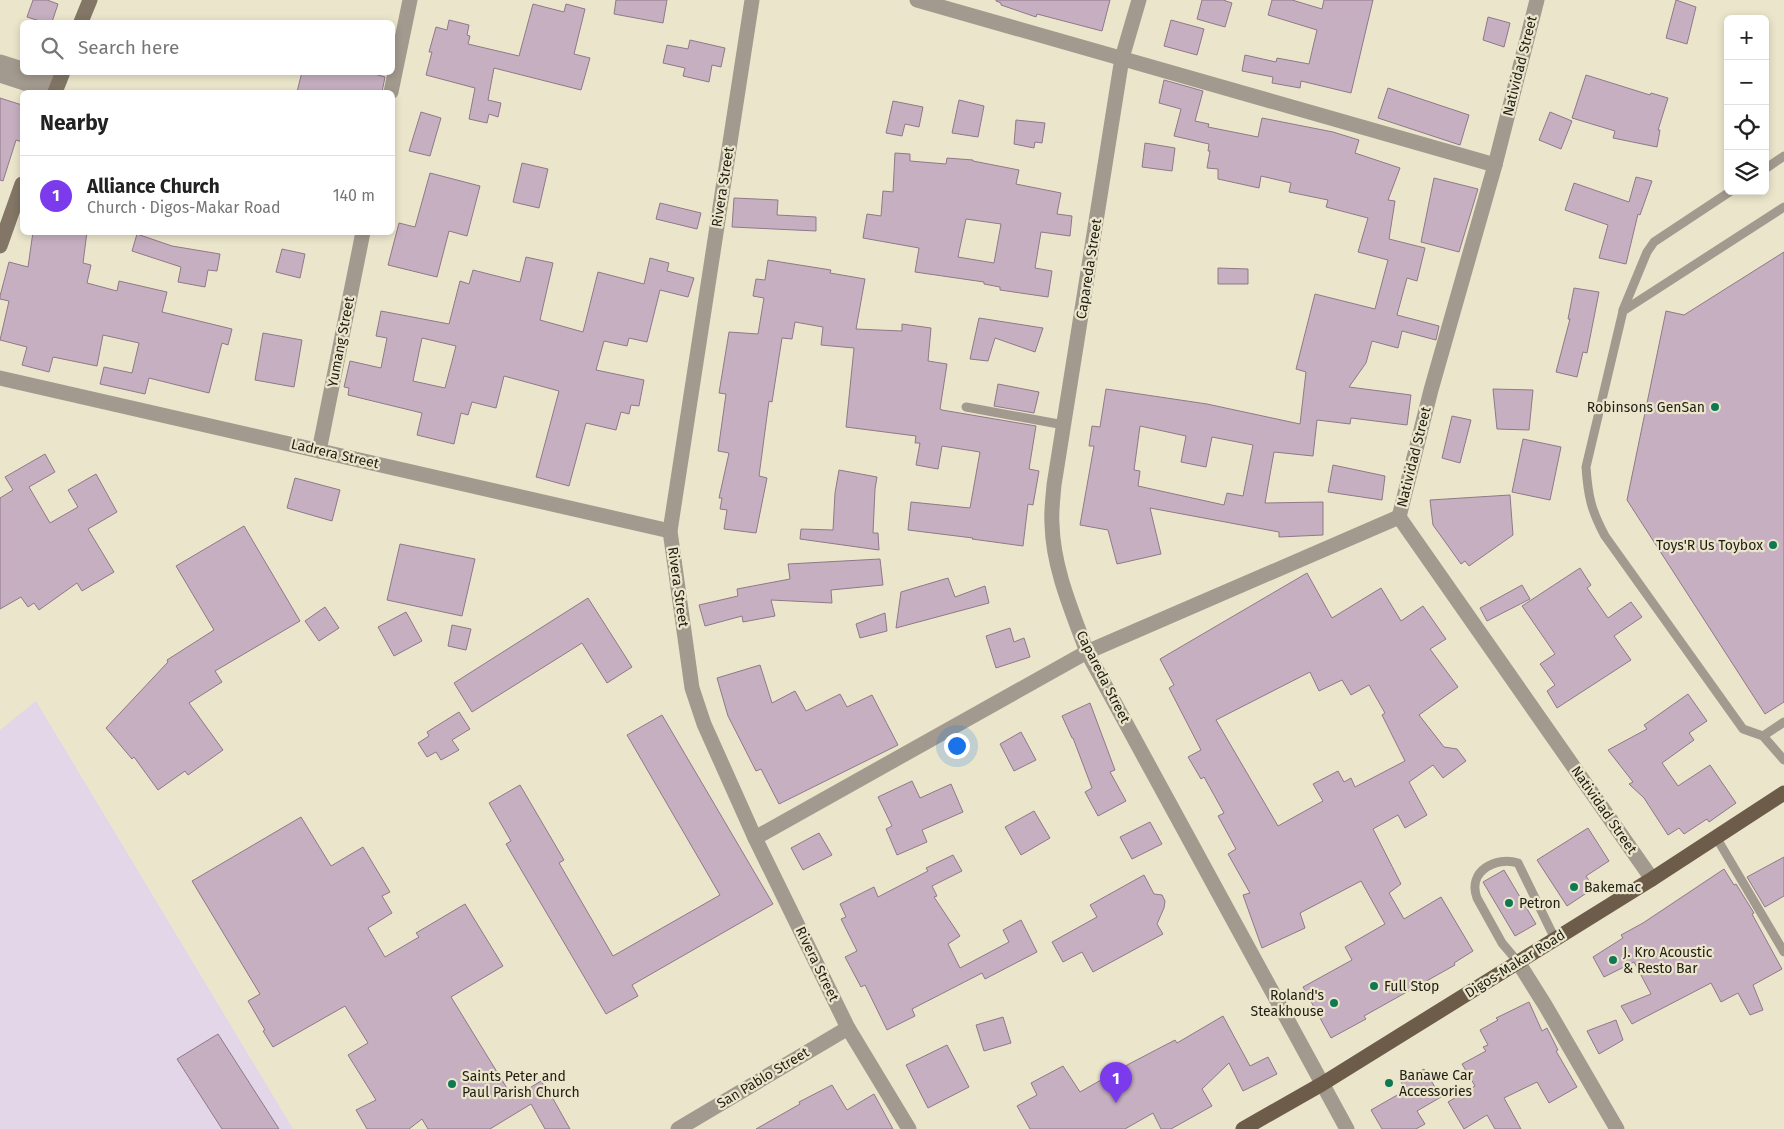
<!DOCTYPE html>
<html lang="en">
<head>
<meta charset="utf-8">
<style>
	body { margin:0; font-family:"Fira Sans",sans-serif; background:#f6f6f6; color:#222 }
	.controls { position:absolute; right:15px; top:15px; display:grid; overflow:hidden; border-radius:8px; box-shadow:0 2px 8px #0003 }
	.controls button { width:45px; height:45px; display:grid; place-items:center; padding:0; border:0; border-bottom:1px solid #e0e0e0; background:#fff; color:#222; font:25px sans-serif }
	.you { position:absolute; left:956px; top:745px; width:18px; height:18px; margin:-12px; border:4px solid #fff; border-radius:50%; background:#1a73e8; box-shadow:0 0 0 8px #1a73e833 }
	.badge { display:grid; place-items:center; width:32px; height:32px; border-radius:50%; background:#7c3aed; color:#fff; font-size:16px; font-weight:700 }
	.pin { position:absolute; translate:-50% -41px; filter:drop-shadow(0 1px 2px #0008) }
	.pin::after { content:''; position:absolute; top:26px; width:18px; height:15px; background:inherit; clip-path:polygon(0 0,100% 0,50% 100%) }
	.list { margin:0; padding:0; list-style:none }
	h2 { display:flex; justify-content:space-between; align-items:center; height:65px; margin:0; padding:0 20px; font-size:21px }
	h2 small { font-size:16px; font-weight:400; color:#767676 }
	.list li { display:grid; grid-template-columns:32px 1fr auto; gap:15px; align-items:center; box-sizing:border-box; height:80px; padding:0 20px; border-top:1px solid #e0e0e0 }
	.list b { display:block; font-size:19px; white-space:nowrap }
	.list p { margin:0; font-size:16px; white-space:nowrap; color:#767676 }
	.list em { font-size:16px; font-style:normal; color:#767676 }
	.icon { flex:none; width:28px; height:28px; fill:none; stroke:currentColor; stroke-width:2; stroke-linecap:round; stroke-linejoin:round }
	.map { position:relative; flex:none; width:1784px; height:1129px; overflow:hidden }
	.search { position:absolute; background:#fff; box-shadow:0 2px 8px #0003; left:20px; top:20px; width:375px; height:55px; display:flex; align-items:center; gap:12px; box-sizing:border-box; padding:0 18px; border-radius:8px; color:#767676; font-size:19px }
	.panel { position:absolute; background:#fff; box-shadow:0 2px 8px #0003; left:20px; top:90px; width:375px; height:145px; border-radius:8px }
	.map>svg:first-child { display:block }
</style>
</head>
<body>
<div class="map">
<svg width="1784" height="1129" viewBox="0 0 1784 1129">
	<rect width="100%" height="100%" fill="#ebe6cb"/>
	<!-- education -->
	<path fill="#e3d6e9" d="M36,701L293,1129H0V730Z"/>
	<!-- building -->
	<g fill="#c6afc0" stroke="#8f7989" fill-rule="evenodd">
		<path d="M33,0H47L58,4L52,22H43L27,17Z"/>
		<path d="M616,0H667L663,23L614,14Z"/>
		<path d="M996,0H1110L1102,31L1037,14L1036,17L1001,5V3L996,1Z"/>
		<path d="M1202,0H1223L1232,3L1225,27L1197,19Z"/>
		<path d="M1272,0H1292L1322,9L1324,0H1373L1351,93L1301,81L1300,88L1272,83L1273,77L1242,71L1245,55L1276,62L1277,58L1309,64L1317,30L1268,15Z"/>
		<path d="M1676,0L1696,7L1687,44L1666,38Z"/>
		<path d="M533,4L564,12L566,4L585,9L574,54L590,58L581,90L494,68L488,100L501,103L498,117L489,114L487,123L469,119L475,88L426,75L432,52H429L436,27L447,30L449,20L469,25L467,35L470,36L468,44L519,56Z"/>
		<path d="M1488,17L1510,23L1504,47L1483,40Z"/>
		<path d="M1171,20L1204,29L1197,55L1164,46Z"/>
		<path d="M690,40L725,48L721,67L712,65L709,82L683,76L685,68L663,63L667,45L688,49Z"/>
		<path d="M302,72H367L385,77L382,92H297Z"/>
		<path d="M1586,75L1650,95L1651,93L1668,98L1658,130H1660L1657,147L1613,138L1615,131L1572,118Z"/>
		<path d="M1164,80L1203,91L1195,121L1209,124L1208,127L1258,137L1262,118L1333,132L1359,140L1355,153L1400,168L1388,200L1395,201L1389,239L1425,248L1417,281L1407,278L1397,315L1439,326L1436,340L1402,331L1398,348L1372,341L1366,363L1349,387L1411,395L1407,425L1351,418L1350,424L1317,420L1313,456L1274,452L1265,503L1323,502V535L1279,537V532L1150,508L1161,554L1117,564L1108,530L1080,525L1094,446H1089L1092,426L1100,427L1106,389L1207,404L1300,424L1306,372L1296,369L1315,294L1375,309L1388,260L1358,252L1368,218L1326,207L1328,200L1289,192L1291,183L1261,176L1259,188L1218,179V169L1207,168L1210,151H1208L1209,144L1174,136L1181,109L1159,103ZM1140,426L1186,436L1181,462L1206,467L1212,437L1253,445L1243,496L1227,493L1224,505L1138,486L1140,471L1134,470Z"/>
		<path d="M1388,88L1469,115L1460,145L1378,118Z"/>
		<path d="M0,98L22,105V142L16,140L3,181L0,180Z"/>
		<path d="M959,100L984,106L978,137L952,133Z"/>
		<path d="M893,101L923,107L919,127L905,124L902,136L886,133Z"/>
		<path d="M421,112L441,118L430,156L409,151Z"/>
		<path d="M1550,112L1572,121L1561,149L1539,140Z"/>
		<path d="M1016,120L1045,123L1042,143L1035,142L1034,148L1014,144Z"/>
		<path d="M1145,143L1175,148L1172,171L1142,167Z"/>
		<path d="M895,153L910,154V161L946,164L947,158L973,160V161L1019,170L1016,184L1061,193L1057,214L1072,216L1070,236L1041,232L1035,268L1052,271L1048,297L1000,290V287L984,284V282L915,272L919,248L863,238L867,214L881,216L883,191L893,192ZM966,219L1001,224L994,263L958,257Z"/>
		<path d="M522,163L548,169L539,208L513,202Z"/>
		<path d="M430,173L480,186L467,236L449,231L437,277L388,265L399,223L415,227Z"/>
		<path d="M1636,177L1652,181L1640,215L1638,214L1626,264L1599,258L1608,225L1565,210L1574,183L1629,202Z"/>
		<path d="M1434,178L1478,189L1459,252L1421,242Z"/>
		<path d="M734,198L778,200L777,215L816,217V231L732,227Z"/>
		<path d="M660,203L701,213L697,229L656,219Z"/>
		<path d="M33,232H87L83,263L91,265L87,283L117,291L119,281L167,292L162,312L232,329L228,345L222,343L209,393L149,378L145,394L100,384L104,367L132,373L139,343L103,335L97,366L53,357L49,372L22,365L27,347L0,340L9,301L0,299V296L9,262L28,267Z"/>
		<path d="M137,234L172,246L220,254L217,271L208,270L205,287L178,282L181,267L132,251Z"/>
		<path d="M282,249L305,254L300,278L276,272Z"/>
		<path d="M1784,252V702L1765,714L1627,500L1666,311L1684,315Z"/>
		<path d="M526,257L553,263L540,320L583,332L598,272L644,284L650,258L669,263L667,271L694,278L688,297L660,290L647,342L629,338L627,346L604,341L596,370L644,380L639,406L631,405L629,414L621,412L616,430L586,423L569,486L536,477L559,391L504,376L496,408L472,402L468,415L461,413L454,444L417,435L422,413L348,395L349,388L344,387L350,361L381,368L387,338L376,336L381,311L449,324L460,281L469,284L473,270L520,282ZM422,338L456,346L445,388L413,381Z"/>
		<path d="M768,260L831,270L830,273L865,279L856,329L902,331V324L931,328L928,361L947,364L940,409L942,410L1036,426L1029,469L1039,471L1033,505L1028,504L1023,546L972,539L973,538L908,530L911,502L970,508L980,452L942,446L938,469L916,465L920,443H915L916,436L846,427L854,348L821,345L823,327L795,322L792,339L782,338L772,402L769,401L759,476L767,478L756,533L724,529L727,510L720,509L722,498H719L729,453L718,451L726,394L719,393L729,332L758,334L764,298L753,296L756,279L765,280Z"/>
		<path d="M1218,268L1248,269V284H1218Z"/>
		<path d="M1574,288L1599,292L1587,353L1583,352L1577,377L1556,372L1570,319H1568Z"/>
		<path d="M979,318L1043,328L1035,352L995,338L988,361L970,359Z"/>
		<path d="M263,333L302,340L294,387L255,380Z"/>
		<path d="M998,384L1039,392L1034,413L994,406Z"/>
		<path d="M1493,389L1533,390L1529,430L1497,429Z"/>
		<path d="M1452,416L1471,420L1460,463L1442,458Z"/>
		<path d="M1523,439L1561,447L1550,500L1512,492Z"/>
		<path d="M45,454L55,472L29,487L50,523L78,507L68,490L96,474L117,512L88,529L114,572L82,591L77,583L39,610L34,603L28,607L21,597L0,609V498L13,490L5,477Z"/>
		<path d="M1333,465L1385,476L1382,500L1328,492Z"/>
		<path d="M839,470L877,477L875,489L873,533H878L879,550L800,539L801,529L833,530L835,493Z"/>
		<path d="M295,478L340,490L332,521L287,508Z"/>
		<path d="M1510,495L1513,535L1469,566L1465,561L1461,564L1433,525L1430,500Z"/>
		<path d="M244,526L300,621L215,671L222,682L189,703L223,750L188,775L185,771L158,790L134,757L132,759L106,728L168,662L167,660L214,630L176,566Z"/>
		<path d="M400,544L475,559L462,616L387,600Z"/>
		<path d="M880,559L883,585L831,590L832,603L771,600L775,616L743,622L742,616L705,626L699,605L738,596L737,589L790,579L788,564Z"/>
		<path d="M1580,568L1591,585L1587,588L1608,618L1631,602L1642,617L1614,636L1631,660L1557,708L1547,691L1555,685L1540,664L1555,654L1522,606Z"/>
		<path d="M1307,573L1332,618L1381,588L1401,621L1423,606L1446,639L1430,649L1458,687L1419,715L1444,747L1457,749L1466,761L1443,778L1433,765L1409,782L1427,815L1405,828L1398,815L1373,829L1401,884L1389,893L1404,919L1441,897L1473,951L1454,963L1455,965L1364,1016L1366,1019L1331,1038L1303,987L1352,960L1345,947L1385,924L1361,881L1300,913L1305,928L1262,948L1243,895L1250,893L1228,854L1236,849L1218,816L1224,813L1204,777L1201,779L1188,757L1201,750L1169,688L1174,685L1160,659ZM1310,672L1319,691L1342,680L1351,695L1369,685L1385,713L1382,715L1405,761L1355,787L1351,778L1344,782L1338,771L1313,784L1323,801L1278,826L1216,720Z"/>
		<path d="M948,578L955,597L985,586L989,603L896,628L901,592Z"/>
		<path d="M1522,585L1530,599L1487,621L1480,608Z"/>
		<path d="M588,598L632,667L607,683L582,643L472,712L454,683Z"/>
		<path d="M325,607L339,628L319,641L305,621Z"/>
		<path d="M406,612L422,641L394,656L378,627Z"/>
		<path d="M885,613L887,631L860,638L856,624Z"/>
		<path d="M452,625L471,629L466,650L448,646Z"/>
		<path d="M1010,628L1014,642L1024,638L1030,657L996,668L986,636Z"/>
		<path d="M760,665L772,703L795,691L806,711L840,694L847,707L872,695L898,745L779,804L761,769L756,771L728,716L717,678Z"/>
		<path d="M1688,694L1707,721L1689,733L1694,740L1662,763L1678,786L1710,765L1736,803L1709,822L1707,819L1684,834L1679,828L1668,835L1644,798L1629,784L1633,782L1608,750L1647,729L1644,725Z"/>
		<path d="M1090,703L1115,770L1110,772L1126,801L1098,816L1085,792L1092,788L1073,738H1072L1062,716Z"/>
		<path d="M459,712L470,729L452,740L459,750L441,760L436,752L427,757L418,743L429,736L427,732Z"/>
		<path d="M662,715L773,904L632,985L638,996L606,1014L506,844L511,841L489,803L520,785L564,860L559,863L613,956L720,895L627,735Z"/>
		<path d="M1021,732L1036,760L1014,771L1000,744Z"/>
		<path d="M912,781L920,798L951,784L963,812L922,830L927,842L897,855L886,829L892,826L878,797Z"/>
		<path d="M1034,811L1050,838L1021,855L1005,827Z"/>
		<path d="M301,817L331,866L363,847L390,892L382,896L392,913L368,928L385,957L419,937L416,933L465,904L503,966L451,997L513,1098L541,1081L552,1097L570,1129H545L531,1104L490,1129H428L422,1119L409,1129H367L356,1110L376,1100L348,1055L368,1043L345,1006L273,1047L263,1031L265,1030L248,1001L260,994L192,881Z"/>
		<path d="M1150,822L1162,844L1132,859L1120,837Z"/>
		<path d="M1588,828L1609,861L1586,876L1594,888L1567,906L1537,860Z"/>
		<path d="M819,833L832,855L803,870L791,848Z"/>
		<path d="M953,855L962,871L932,886L937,896L934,897L960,936L948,944L960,968L1009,942L1003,930L1021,920L1037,952L985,979L982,973L912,1009L915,1016L887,1030L865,985L861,987L845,957L857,951L841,919L846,917L840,904L874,887L878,897L928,871L926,868Z"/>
		<path d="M1784,857V896L1765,907L1747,877Z"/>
		<path d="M1724,869L1734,885L1736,884L1754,913L1752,914L1782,969L1753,985L1763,1010L1750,1015L1738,993L1721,1002L1711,983L1632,1024L1621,1006L1651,994L1634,962L1604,977L1593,957L1623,938L1621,935L1643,923Z"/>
		<path d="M1504,870L1536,924L1515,936L1483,882Z"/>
		<path d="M1144,875L1154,894L1162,895L1165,901L1164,908L1157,924L1163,934L1093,972L1082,952L1063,962L1052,942L1097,917L1090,905Z"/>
		<path d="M1529,1002L1542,1031L1547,1028L1558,1050L1556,1051L1577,1087L1549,1103L1537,1082L1504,1098L1521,1129H1495L1487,1115L1464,1129L1448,1102L1475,1086L1462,1064L1486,1051L1483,1047L1488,1045L1480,1030L1498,1020L1496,1018Z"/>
		<path d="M1223,1016L1250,1066L1268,1057L1277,1074L1243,1091L1229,1063L1202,1089L1212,1106L1171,1129H1161L1153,1113L1125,1129H1030L1017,1106L1037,1095L1031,1083L1063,1066L1080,1092L1129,1064L1175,1040L1177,1043Z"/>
		<path d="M1003,1017L1011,1043L984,1051L976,1025Z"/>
		<path d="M1616,1020L1623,1040L1599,1054L1587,1031Z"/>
		<path d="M218,1034L279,1129H222L177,1059Z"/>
		<path d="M947,1045L969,1087L928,1108L906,1065Z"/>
		<path d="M1424,1069L1441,1097L1417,1111L1425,1124L1416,1129H1382L1371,1110L1406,1090L1401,1082Z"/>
		<path d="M832,1085L847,1110L874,1094L893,1129H756L800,1104L799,1102Z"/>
	</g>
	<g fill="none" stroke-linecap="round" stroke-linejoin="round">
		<!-- lane -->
		<g stroke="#a39a8f" stroke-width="9">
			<path d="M1765,169L1784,156"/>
			<path d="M1784,207L1623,311L1586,467C1588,496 1591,510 1605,536L1743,729L1763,736L1784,760"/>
			<path d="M1623,310L1647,252L1654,242L1731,191"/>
			<path d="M966,407L1064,425"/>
			<path d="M1763,736L1784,722"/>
			<path d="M1716,837L1784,952"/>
			<path d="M1518,962L1502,943L1477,898C1467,871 1496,856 1518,863L1555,939"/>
		</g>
		<!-- street -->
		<g stroke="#a39a8f" stroke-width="15">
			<path d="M752,0L670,531L692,688L704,724L755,838L848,1028L909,1129"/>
			<path d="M917,0L1495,165"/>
			<path d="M1139,0L1122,58L1054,485C1053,498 1051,511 1052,524C1053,568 1072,611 1087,652L1347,1129"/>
			<path d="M1537,0L1495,165L1431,390L1399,517L1652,879"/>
			<path d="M0,62L22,69"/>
			<path d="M32,72L59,82"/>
			<path d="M0,75L52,92"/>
			<path d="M391,92L410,0"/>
			<path d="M0,378L670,531"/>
			<path d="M319,451L363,232"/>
			<path d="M755,838L1087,652L1399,517"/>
			<path d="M1518,962L1545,1005L1617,1129"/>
			<path d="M678,1129L848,1028"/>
		</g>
		<!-- secondary -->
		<g stroke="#837666" stroke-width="15">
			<path d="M81,22L90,0"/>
			<path d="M55,92L63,72"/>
			<path d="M0,246L22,184"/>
		</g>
		<!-- primary -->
		<path stroke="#6d5c4a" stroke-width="15" d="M1243,1129L1322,1084L1652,879L1784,793"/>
	</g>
	<!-- markers -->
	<g fill="#0e7953" stroke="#ebe6cb" stroke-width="2">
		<circle cx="1715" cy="407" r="5"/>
		<circle cx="1773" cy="545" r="5"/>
		<circle cx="1574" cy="887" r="5"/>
		<circle cx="1509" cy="903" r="5"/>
		<circle cx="1613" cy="960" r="5"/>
		<circle cx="1374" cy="986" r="5"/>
		<circle cx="1334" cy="1003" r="5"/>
		<circle cx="1389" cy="1083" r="5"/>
		<circle cx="452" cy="1084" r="5"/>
	</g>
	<g text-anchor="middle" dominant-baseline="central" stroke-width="4.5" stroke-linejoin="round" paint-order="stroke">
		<!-- street labels -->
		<g font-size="14" fill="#1f1d13" stroke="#ebe6cb">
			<text transform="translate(1520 66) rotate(-76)">Natividad Street</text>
			<text transform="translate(723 187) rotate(-81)">Rivera Street</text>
			<text transform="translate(1089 269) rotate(-81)">Capareda Street</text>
			<text transform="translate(341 342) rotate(-79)">Yumang Street</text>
			<text transform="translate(335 454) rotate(13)">Ladrera Street</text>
			<text transform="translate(1414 457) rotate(-76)">Natividad Street</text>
			<text transform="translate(678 587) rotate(82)">Rivera Street</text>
			<text transform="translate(1103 677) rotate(63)">Capareda Street</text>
			<text transform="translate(1604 810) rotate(55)">Natividad Street</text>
			<text transform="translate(817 964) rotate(64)">Rivera Street</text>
			<text transform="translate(1515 964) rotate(-32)">Digos-Makar Road</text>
			<text transform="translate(763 1078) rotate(-31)">San Pablo Street</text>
		</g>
		<!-- poi labels -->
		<g font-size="14" fill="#1f1d13" stroke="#ebe6cb" text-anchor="start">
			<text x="1705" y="407" text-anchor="end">Robinsons GenSan</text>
			<text x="1763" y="545" text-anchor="end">Toys'R Us Toybox</text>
			<text x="1584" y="887">Bakemac</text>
			<text x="1519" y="903">Petron</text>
			<text x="1623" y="952">J. Kro Acoustic<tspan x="1623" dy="16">&amp; Resto Bar</tspan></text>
			<text x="1384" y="986">Full Stop</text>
			<text x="1324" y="995" text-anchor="end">Roland's<tspan x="1324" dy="16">Steakhouse</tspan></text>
			<text x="1399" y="1075">Banawe Car<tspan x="1399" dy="16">Accessories</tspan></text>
			<text x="462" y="1076">Saints Peter and<tspan x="462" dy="16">Paul Parish Church</tspan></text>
		</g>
	</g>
</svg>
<div class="controls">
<button>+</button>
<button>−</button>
<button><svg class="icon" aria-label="locate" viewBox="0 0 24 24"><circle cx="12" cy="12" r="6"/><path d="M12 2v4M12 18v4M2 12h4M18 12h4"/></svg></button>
<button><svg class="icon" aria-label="layers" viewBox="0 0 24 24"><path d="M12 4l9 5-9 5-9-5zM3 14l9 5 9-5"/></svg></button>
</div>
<div class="you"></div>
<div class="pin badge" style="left:1116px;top:1103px">1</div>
<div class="search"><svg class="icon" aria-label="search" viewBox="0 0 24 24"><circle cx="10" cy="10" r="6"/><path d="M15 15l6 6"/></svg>Search here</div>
<section class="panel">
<h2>Nearby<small></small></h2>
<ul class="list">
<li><span class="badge">1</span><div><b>Alliance Church</b><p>Church · Digos-Makar Road</p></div><em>140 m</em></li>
</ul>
</section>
</div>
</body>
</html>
